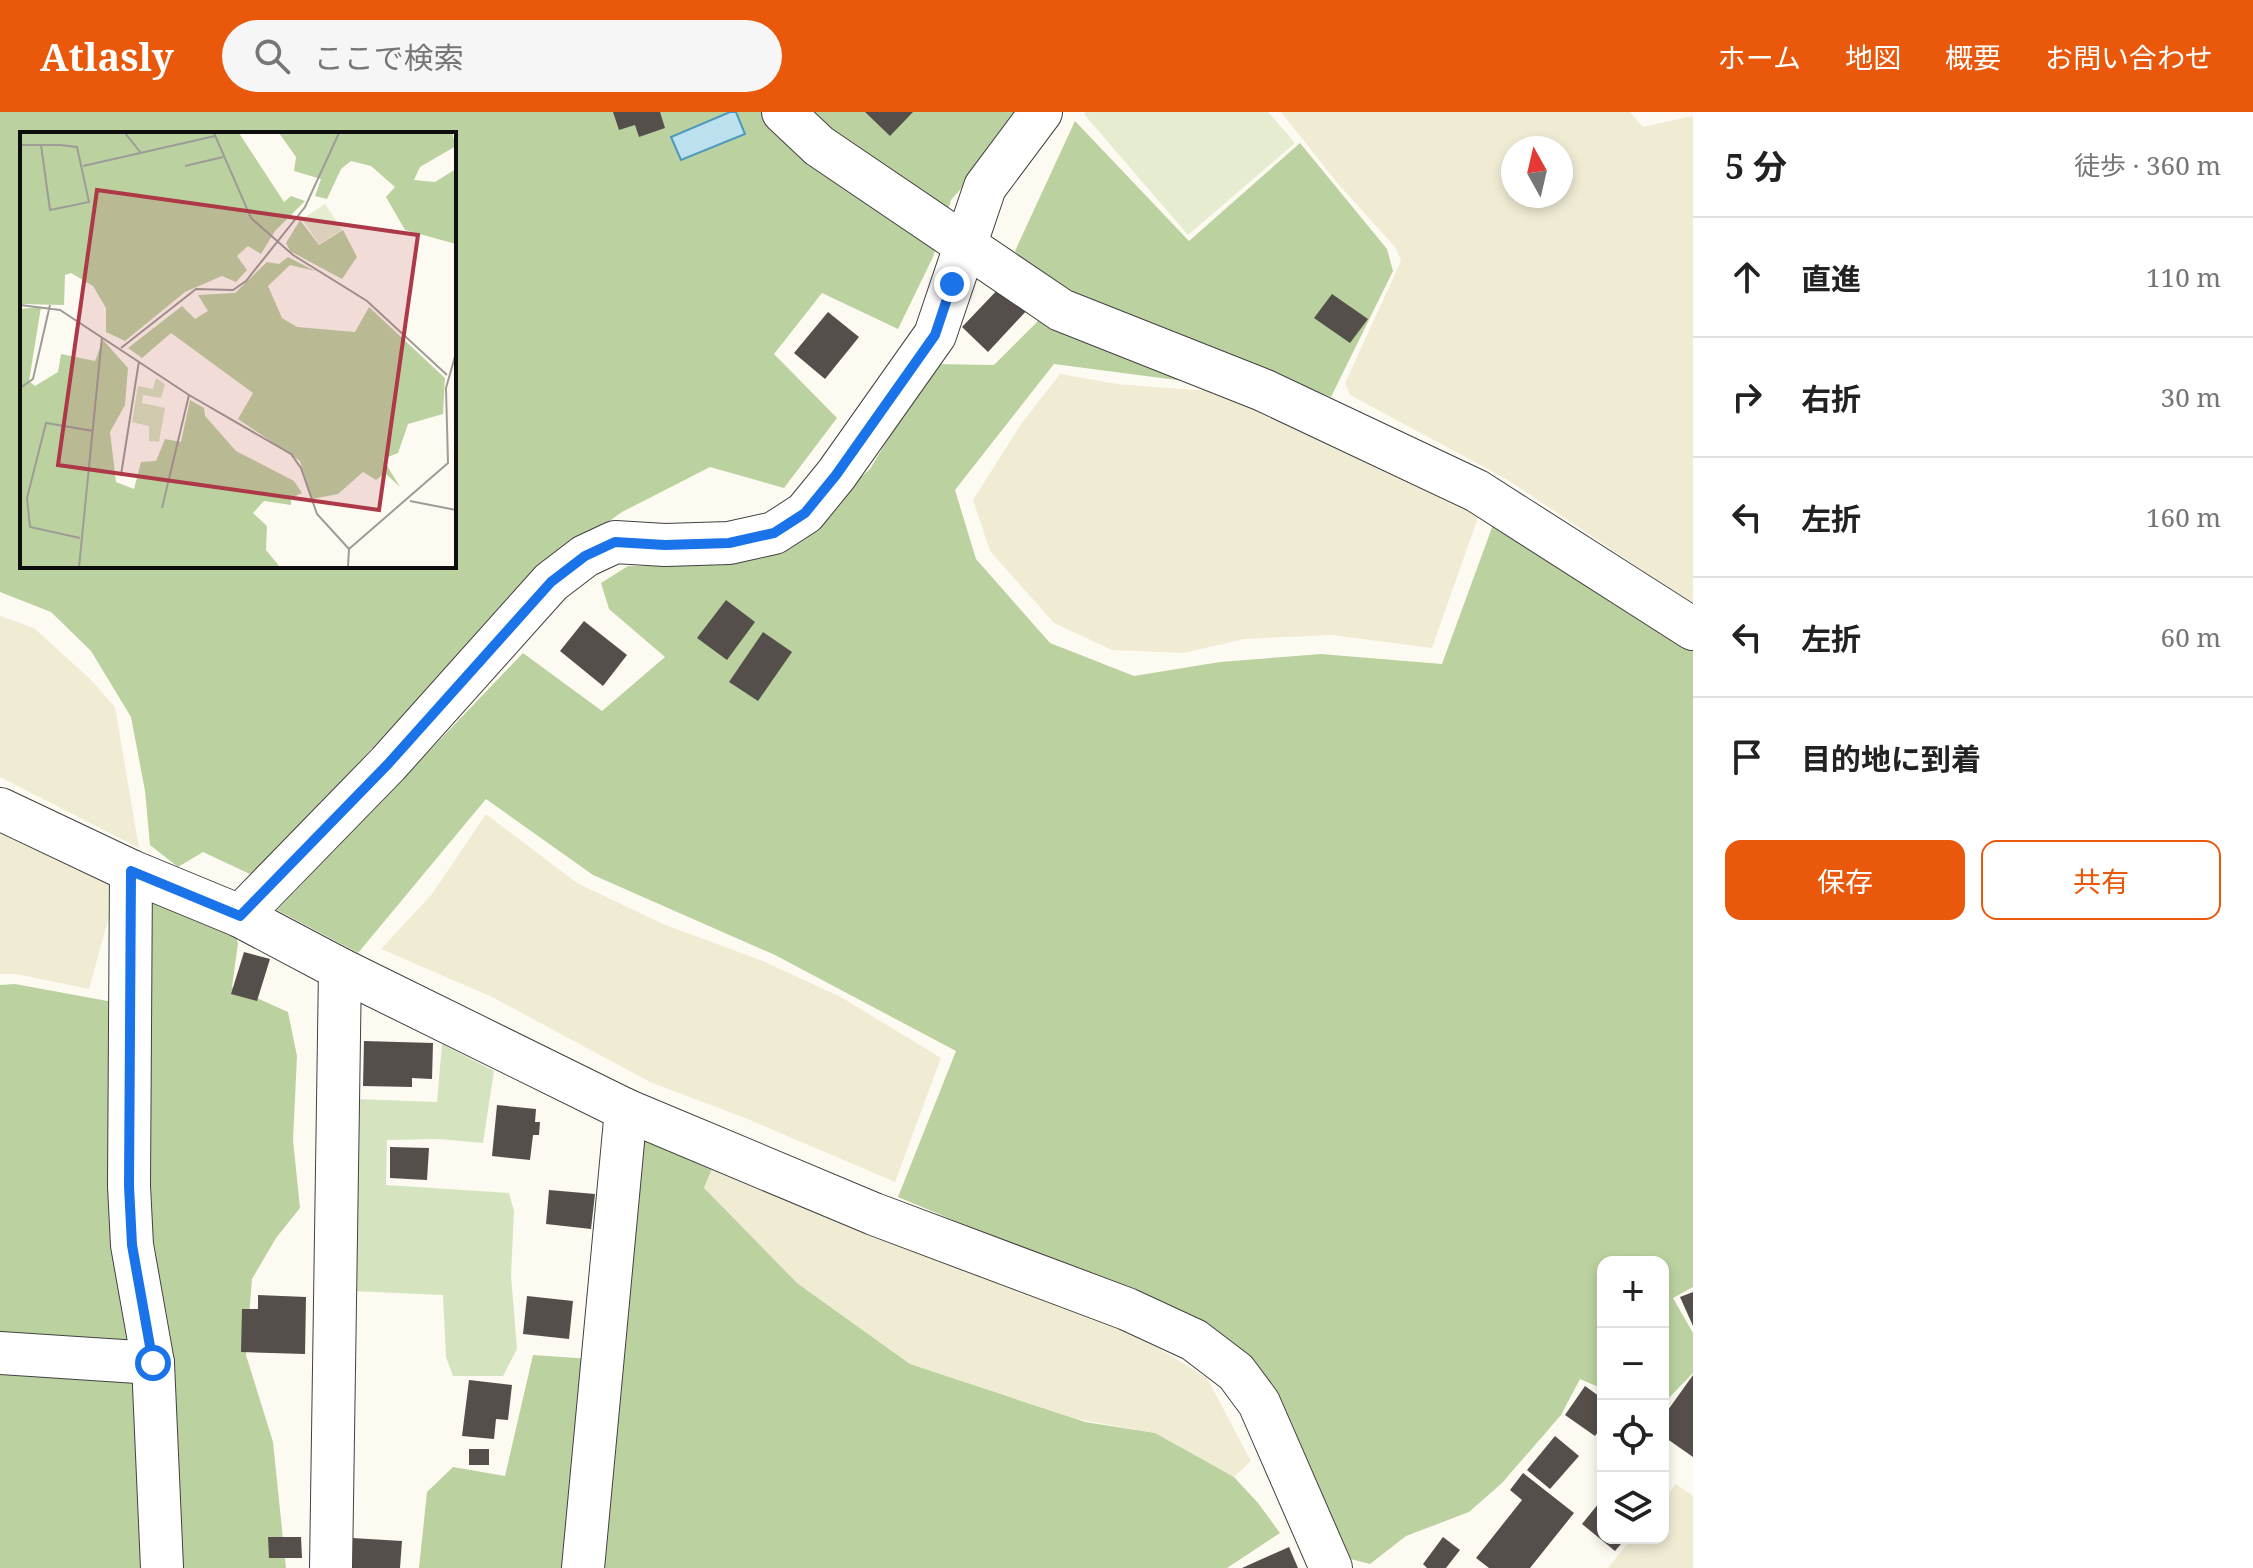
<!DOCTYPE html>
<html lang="ja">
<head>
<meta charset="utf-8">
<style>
	body { margin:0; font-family:"Noto Serif","Noto Sans JP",serif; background:#f6f6f6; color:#222 }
	.controls { position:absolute; right:24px; bottom:24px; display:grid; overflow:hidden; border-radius:16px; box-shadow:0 4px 12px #0003 }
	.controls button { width:72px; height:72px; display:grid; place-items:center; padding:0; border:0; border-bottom:2px solid #e0e0e0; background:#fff; color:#222; font:40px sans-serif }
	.compass { position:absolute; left:1501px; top:24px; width:72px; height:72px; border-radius:50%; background:#fff; box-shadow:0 4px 12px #0003; rotate:352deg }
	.stop { position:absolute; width:24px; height:24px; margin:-18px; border:6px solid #1a73e8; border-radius:50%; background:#fff }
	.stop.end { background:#1a73e8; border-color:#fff; box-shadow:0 2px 8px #0008 }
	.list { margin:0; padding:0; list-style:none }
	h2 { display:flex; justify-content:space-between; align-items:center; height:104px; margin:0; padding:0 32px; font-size:34px }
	h2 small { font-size:26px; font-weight:400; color:#767676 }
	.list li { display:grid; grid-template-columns:52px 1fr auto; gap:24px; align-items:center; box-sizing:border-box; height:120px; padding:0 32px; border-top:2px solid #e0e0e0 }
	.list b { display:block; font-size:30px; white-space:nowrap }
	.list em { font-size:26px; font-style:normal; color:#767676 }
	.actions { display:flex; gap:16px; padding:24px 32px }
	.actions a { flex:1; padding:18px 0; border:2px solid #ea580c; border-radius:16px; text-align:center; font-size:28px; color:#ea580c }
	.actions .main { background:#ea580c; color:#fff }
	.icon { flex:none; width:44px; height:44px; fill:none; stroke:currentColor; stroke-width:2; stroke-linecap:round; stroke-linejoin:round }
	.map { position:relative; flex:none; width:1693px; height:1456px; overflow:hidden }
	header { display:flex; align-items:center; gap:48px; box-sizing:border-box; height:112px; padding:0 40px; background:#ea580c; color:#fff }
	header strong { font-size:38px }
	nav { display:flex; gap:44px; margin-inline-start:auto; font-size:28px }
	.search { width:560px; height:72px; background:#f6f6f6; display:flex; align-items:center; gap:20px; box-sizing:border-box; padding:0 28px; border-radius:44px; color:#767676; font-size:30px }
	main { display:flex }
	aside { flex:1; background:#fff }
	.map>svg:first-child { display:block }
</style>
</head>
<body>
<header>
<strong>Atlasly</strong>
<div class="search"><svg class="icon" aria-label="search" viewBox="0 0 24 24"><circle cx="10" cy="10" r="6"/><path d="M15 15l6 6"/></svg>ここで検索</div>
<nav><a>ホーム</a><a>地図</a><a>概要</a><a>お問い合わせ</a></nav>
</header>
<main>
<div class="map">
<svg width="1693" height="1456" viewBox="0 0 1693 1456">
	<rect width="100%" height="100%" fill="#fdfaf1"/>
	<!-- farmland -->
	<g fill="#f0ecd4" fill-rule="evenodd">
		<path d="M1281,0H1630L1643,15L1693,4V492L1508,368L1350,283L1345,271L1401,149L1396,136L1339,73ZM1561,36V84H1513V36Z"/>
		<path d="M1060,262L1117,272L1194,278L1226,276L1482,394L1432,536L1331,523L1244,527L1183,541L1112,538L1054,511L990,439L973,388L1021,312Z"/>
		<path d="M0,504L34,516L90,567L115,595L139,736L0,665Z"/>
		<path d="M486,702L577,771L663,812L763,849L841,885L941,946L895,1070L745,1006L650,970L492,885L381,837L432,782Z"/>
		<path d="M0,717L117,776L89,877L16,862H0Z"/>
		<path d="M713,1054L1122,1214L1207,1266L1251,1349L1234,1365L1155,1321L1076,1307L910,1252L797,1171L722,1096L704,1076Z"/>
		<path d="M1676,1372L1693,1384V1456H1608L1632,1426H1663V1389Z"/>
	</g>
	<!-- green -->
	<path fill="#d5e4bf" d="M442,932L494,959L483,1031L439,1027L387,1028L386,1073L509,1081L514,1099L511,1163L517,1237L503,1264H453L446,1245L443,1183L352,1179L356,987L437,990Z"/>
	<!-- forest -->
	<g fill="#bbd2a0" fill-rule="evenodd">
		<path d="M0,0H1028L951,88L933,145L898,217L822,181L774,242L837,306L784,376L710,355L622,400L532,464L254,764L203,740L178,755L150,733L145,679L131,605L91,539L51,500L0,480ZM22,22H454V454H22Z"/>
		<path d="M1075,9L1189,129L1300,31L1387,137L1393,159L1331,285L1091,191L1044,177L1015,139Z"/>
		<path d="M1039,208L1188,265L1184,269L1054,252L955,378L976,447L1050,531L1134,564L1220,550L1321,542L1442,552L1494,410L1693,528V1175L1673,1186L1693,1221V1261L1663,1292V1150H1603V1277L1580,1267L1561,1303L1502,1371L1469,1400L1406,1424L1370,1452L1335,1443L1276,1302L1065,1155L898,1085L956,939L775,843L593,763L486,687L358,841L277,798L523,541L602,599L665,545L609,497L601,471L628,454L727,453L788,433L870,357L933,252L994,253Z"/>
		<path d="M141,774L232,813L238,831L232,875L288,900L297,944L293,1028L300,1096L276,1126L252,1167L246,1243L273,1330L286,1456H0V873L15,872L113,890Z"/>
		<path d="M636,1019L713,1054L704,1076L797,1171L910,1252L1085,1310L1155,1321L1234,1365L1258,1391L1280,1421L1227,1456H419L427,1380L453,1355L505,1364L533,1243L620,1249Z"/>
	</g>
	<!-- pitch -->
	<path fill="#e5eccf" d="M1086,0H1268L1295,31L1188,123L1084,2Z"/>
	<!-- water -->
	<path fill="#bce0ee" stroke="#4c99bc" stroke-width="2" d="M730,0H736L745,22L681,48L671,25Z"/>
	<!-- building -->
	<g fill="#554f4c">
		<path d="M613,0H660L665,16L639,25L635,13L619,18Z"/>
		<path d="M865,0H913L890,24Z"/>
		<path d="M1003,172L1029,196L988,240L962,215Z"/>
		<path d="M1332,182L1368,207L1350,231L1314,206Z"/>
		<path d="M828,200L859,225L825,267L794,241Z"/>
		<path d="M726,488L755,510L727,548L697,526Z"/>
		<path d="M584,509L627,543L603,574L560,539Z"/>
		<path d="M763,520L792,540L758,589L729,570Z"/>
		<path d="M244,840L270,847L257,889L231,882Z"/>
		<path d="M364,929L433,931L432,967L412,966V975L363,974Z"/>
		<path d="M497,993L536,997L535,1010H540L539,1023H533L530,1048L492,1044Z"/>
		<path d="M390,1035L429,1036L427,1068L390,1066Z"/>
		<path d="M549,1078L595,1082L591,1117L546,1112Z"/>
		<path d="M1693,1180V1214L1680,1185Z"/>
		<path d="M258,1183L306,1185L305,1242L241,1240L242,1197H258Z"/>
		<path d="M527,1184L573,1189L569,1227L523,1222Z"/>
		<path d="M1693,1263V1345L1663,1324V1305Z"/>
		<path d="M469,1268L512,1273L508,1308L496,1307L494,1327L462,1324Z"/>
		<path d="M1585,1274L1603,1287V1313L1595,1324L1565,1303Z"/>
		<path d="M1555,1324L1579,1344L1550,1377L1527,1358Z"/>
		<rect x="469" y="1337" width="20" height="16"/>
		<path d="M1523,1361L1574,1401L1530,1456H1489L1476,1446L1522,1388L1510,1378Z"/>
		<path d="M1603,1386V1426H1626L1615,1439L1582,1412Z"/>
		<path d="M268,1425H301L302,1446H269Z"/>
		<path d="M1443,1425L1460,1438L1446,1456H1427L1423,1452Z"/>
		<path d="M352,1426L402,1429L400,1456H350Z"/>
		<path d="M1289,1435L1298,1456H1242Z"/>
	</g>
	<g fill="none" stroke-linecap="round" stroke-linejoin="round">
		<!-- minor casing -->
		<g stroke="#414141" stroke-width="44">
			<g id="minor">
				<path d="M783,0L819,34L1061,198L1263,278L1477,379L1693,517"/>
				<path d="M0,697L131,759L240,804L340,857L626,998L874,1102L1127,1197L1194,1228L1236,1260L1259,1291L1331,1456"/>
				<path d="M131,759L129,1074L132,1133L153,1251L162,1456"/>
				<path d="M240,804L388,652L551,470L585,444L615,430L665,433L729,431L774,421L805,401L836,363L935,223L985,75L1041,0"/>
				<path d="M0,1241L153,1251"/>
				<path d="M331,1456L340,857"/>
				<path d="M583,1456L626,998"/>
			</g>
		</g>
		<!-- minor -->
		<use href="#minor" stroke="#fff" stroke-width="42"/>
	</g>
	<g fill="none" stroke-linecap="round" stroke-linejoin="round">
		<!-- route -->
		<path stroke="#1a73e8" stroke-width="10" d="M153,1251L132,1133L129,1074L131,759L240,804L388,652L551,470L585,444L615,430L665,433L729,431L774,421L805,401L836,363L935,223L952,172"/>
	</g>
	<!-- overview -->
	<g transform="translate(20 20)">
		<rect width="436" height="436" fill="#fdfaf1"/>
		<path d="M136,246L145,252L141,266L123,263L122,271L145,276L139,310L129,309V294L112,290L118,254L133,257Z" fill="#d5e4bf"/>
		<path d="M0,1H219L264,70L271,64L285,69L255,99L241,122L228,114L217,124L227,138L216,150L202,144L165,160L105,209L86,200V176L73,154L51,141L45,143L44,173L0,172ZM259,1H432L436,14L400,35L394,48L415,50L436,37V112L385,98L366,65L375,55L351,34L331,29L321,37L307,67L295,64L301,47L274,39L276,25ZM280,88L299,113L323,98L337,125L322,147L270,119L266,111ZM268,125L295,139L270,133L248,154L262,186L277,195L335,200L349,175L425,246L423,282L388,292L378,321L363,327L380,355L365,341L356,348L343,340L318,362L292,367L280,329L218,287L233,261L151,201L122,226L108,216L162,174L175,187L188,179L178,163L215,161L247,130L259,132ZM21,175L9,249L15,254L38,240L41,222L75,229L83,208L108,236L105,273L90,300L96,350L114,357L121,330L136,329L145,307L161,310L170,268L184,276L185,284L216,319L274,349L282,361L271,366V373L244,369L233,381L247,394L246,418L260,435H0V177Z" fill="#bbd2a0"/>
		<path d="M305,72L322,98L299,112L282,87Z" fill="#e5eccf"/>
		<path fill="none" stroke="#9d9c96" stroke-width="2" d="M105,1L121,21M194,1L231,86L273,123L347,169L427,243M0,13H40L57,15L69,70L30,78L21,13M63,34L195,4M165,34L203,25M0,173L40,178L169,263L271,322L281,336L297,382L329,417M101,216L176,157L213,158L226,149L285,75L319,1M0,256L13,247L30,173M101,343L119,229M390,369L436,378M142,376L169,263M60,406L10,395L7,366L26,291L73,299M59,435L82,205M328,435L329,417L428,331L426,256L436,221"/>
		<path fill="#ad3847" fill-opacity="0.15" stroke="#ad3847" stroke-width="4" d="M77,58L398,103L359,378L38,333Z"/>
		<rect width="436" height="436" fill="none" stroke="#0e0e0e" stroke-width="4"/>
	</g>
</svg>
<div class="controls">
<button>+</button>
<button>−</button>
<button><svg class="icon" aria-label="locate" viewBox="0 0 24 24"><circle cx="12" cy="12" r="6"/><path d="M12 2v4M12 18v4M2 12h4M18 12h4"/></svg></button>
<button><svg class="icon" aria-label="layers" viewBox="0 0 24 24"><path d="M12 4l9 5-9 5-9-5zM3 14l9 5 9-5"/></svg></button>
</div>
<svg class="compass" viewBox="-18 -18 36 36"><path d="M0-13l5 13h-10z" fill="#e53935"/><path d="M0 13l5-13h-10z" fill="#767676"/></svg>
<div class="stop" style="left:153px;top:1251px"></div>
<div class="stop end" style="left:952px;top:172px"></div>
</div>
<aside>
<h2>5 分<small>徒歩 · 360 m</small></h2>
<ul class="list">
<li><svg class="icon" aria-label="ahead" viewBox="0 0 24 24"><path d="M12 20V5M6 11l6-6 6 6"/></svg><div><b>直進</b></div><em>110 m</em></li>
<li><svg class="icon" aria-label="right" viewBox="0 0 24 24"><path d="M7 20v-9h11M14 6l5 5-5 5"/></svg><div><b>右折</b></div><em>30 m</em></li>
<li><svg class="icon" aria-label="left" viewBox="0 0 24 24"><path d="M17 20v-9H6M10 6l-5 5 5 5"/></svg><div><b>左折</b></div><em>160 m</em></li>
<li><svg class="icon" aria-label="left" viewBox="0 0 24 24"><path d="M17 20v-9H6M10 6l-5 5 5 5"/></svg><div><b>左折</b></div><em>60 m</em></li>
<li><svg class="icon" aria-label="arrive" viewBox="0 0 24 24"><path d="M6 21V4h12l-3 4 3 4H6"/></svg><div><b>目的地に到着</b></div></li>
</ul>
<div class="actions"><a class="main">保存</a><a>共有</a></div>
</aside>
</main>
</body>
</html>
